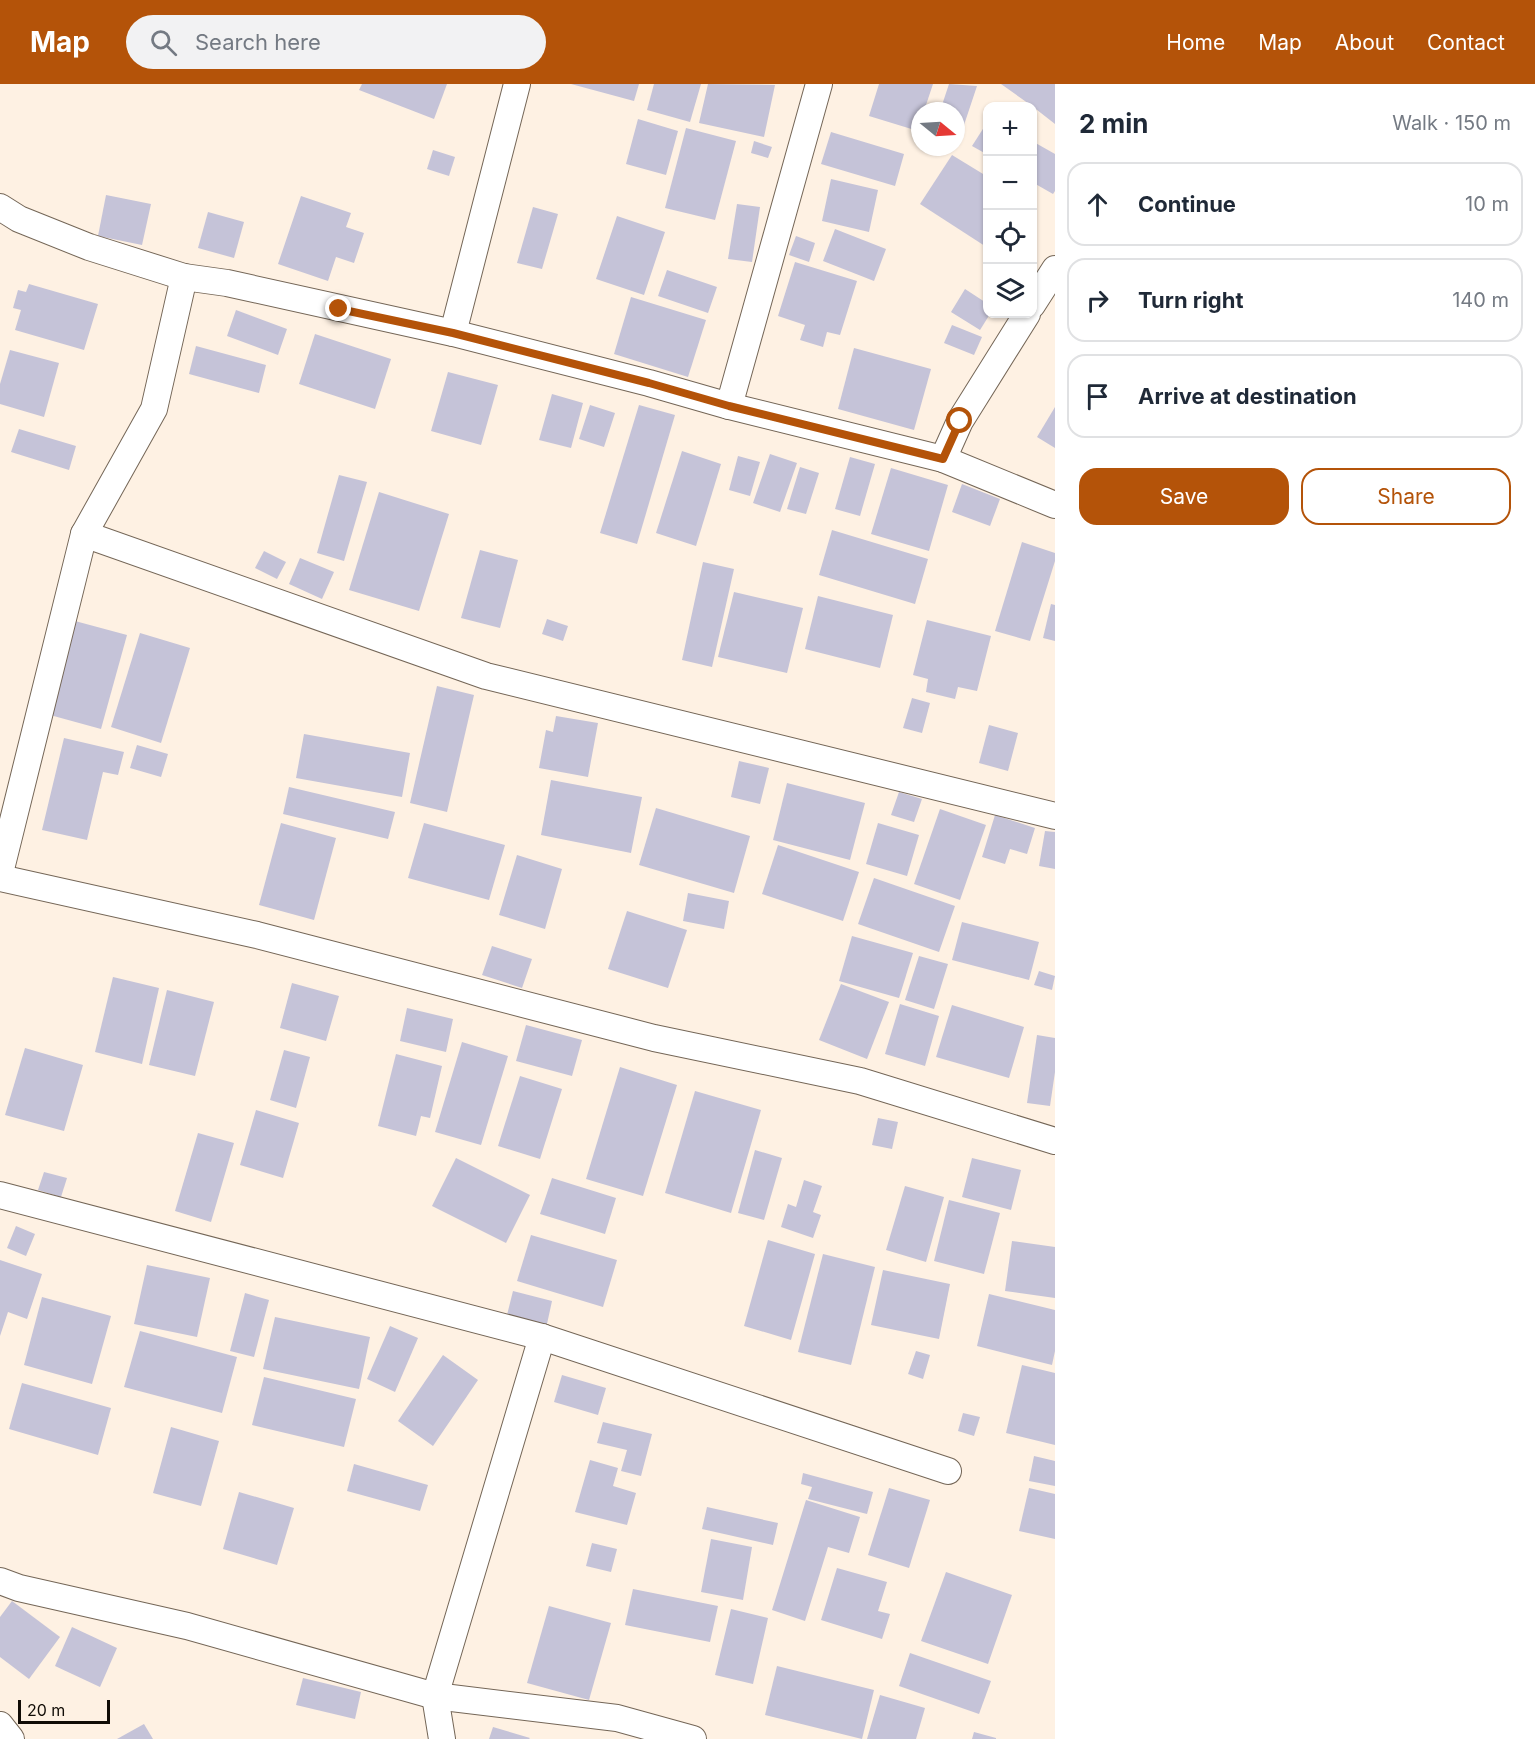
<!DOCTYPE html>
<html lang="en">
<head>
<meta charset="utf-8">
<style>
	body { margin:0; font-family:Inter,sans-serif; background:#f2f2f3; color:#1f2937 }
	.controls { position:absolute; right:18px; top:18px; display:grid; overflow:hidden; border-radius:12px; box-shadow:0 2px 4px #0004 }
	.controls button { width:54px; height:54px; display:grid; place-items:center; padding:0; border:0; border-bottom:2px solid #e0e1e3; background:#fff; color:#1f2937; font:30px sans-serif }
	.compass { position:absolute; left:911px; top:18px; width:54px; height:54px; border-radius:50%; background:#fff; box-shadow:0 2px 4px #0004; rotate:108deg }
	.scale { position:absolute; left:18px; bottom:15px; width:92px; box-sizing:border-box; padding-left:6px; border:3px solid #110c06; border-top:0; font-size:16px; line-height:21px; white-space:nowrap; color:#110c06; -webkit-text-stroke:4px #fef1e3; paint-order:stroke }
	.stop { position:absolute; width:18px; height:18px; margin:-14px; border:4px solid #b45309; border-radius:50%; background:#fff }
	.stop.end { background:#b45309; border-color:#fff; box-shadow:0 2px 6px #0008 }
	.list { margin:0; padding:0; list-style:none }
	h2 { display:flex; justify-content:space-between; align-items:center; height:78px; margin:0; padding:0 24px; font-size:26px }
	h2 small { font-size:20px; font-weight:400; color:#747a83 }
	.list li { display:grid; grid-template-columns:39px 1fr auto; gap:18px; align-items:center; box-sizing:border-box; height:84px; margin:0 12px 12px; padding:0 12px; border:2px solid #e0e1e3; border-radius:18px }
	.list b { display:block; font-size:22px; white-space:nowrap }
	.list em { font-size:20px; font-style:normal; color:#747a83 }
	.actions { display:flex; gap:12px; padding:18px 24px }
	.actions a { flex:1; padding:14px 0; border:2px solid #b45309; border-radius:18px; text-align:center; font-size:21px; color:#b45309 }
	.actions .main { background:#b45309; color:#fff }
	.icon { flex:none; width:33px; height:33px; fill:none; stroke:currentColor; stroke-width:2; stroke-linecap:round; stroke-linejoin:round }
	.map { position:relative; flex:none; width:1055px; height:1655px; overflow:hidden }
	header { display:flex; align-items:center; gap:36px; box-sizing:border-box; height:84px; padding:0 30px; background:#b45309; color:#fff }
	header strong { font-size:28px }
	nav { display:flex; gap:33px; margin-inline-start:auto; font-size:21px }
	.search { width:420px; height:54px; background:#f2f2f3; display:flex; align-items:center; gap:15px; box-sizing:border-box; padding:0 21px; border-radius:33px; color:#747a83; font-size:22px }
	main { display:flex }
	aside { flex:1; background:#fff }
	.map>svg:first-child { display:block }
</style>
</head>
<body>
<header>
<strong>Map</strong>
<div class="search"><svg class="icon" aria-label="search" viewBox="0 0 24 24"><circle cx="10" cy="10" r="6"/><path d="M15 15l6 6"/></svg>Search here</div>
<nav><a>Home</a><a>Map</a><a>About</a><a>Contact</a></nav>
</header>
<main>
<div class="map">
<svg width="1055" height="1655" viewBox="0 0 1055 1655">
	<rect width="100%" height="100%" fill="#fef1e3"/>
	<!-- building -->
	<g fill="#c5c3d8">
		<path d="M362,0H447L434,35L359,6Z"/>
		<path d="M571,0H639L634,17Z"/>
		<path d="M654,0H701L690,38L647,26Z"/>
		<path d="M708,0L775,1L764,53L699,39Z"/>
		<path d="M879,0H933L924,27H920L918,47L869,32Z"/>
		<path d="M949,0L977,2L961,50L956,48V27H940Z"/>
		<path d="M1001,0H1055V40L1032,22Z"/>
		<path d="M638,35L678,47L666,91L626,80Z"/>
		<path d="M988,37V71L972,62Z"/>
		<path d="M686,44L736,57L715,136L665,124Z"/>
		<path d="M831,48L904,70L895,102L821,80Z"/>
		<path d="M754,57L772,63L768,74L751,69Z"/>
		<path d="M1032,57L1055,70V107L1053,110L1032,98Z"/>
		<path d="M433,66L455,73L449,92L427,85Z"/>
		<path d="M952,71L988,93V164L920,120Z"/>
		<path d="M831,95L878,106L869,148L822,137Z"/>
		<path d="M106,111L151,120L142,161L98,152Z"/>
		<path d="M301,112L351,129L346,143L364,149L354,179L336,173L328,197L278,180Z"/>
		<path d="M737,120L760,123L752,178L728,175Z"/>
		<path d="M533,123L558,130L542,185L517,179Z"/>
		<path d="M208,128L244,138L234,174L198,164Z"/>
		<path d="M617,132L665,148L644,211L596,195Z"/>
		<path d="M835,145L886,165L874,197L823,177Z"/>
		<path d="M796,152L815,159L809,178L789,171Z"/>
		<path d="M795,178L857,197L840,251L827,248L823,263L800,256L805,241L778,232Z"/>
		<path d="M667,186L717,203L708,229L658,212Z"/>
		<path d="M29,200L98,220L84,266L15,246L21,226L13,224L18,206L26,208Z"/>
		<path d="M965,205L988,220V230H990L980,246L951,228Z"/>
		<path d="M631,213L706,236L688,293L614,270Z"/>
		<path d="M236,226L287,245L278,271L227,252Z"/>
		<path d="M952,241L982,253L974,271L944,259Z"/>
		<path d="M315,250L391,275L375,325L299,300Z"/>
		<path d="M196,262L266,281L259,309L189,290Z"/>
		<path d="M854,264L931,285L914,346L838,325Z"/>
		<path d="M10,266L59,279L44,333L0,320V300Z"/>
		<path d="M448,288L498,301L481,361L431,347Z"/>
		<path d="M552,310L583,319L571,364L539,356Z"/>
		<path d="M590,321L615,329L604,363L579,355Z"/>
		<path d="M639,321L675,331L637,460L600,449Z"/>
		<path d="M1055,323V364L1037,353Z"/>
		<path d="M19,345L76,362L69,386L11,368Z"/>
		<path d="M682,367L721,380L696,462L656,449Z"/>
		<path d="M770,370L797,379L780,428L753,419Z"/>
		<path d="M738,372L760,378L750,412L729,406Z"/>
		<path d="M850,373L875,380L860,432L835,425Z"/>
		<path d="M800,383L819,389L806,430L787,425Z"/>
		<path d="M891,384L948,401L929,467L871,450Z"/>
		<path d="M339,391L367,398L344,477L317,469Z"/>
		<path d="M962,400L1000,415L990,442L952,428Z"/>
		<path d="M379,408L449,430L419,527L349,506Z"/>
		<path d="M832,446L928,475L915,520L819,491Z"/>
		<path d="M1022,458L1055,469V477L1030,557L995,547Z"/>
		<path d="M480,466L518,476L500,544L461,534Z"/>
		<path d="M264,467L286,478L277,495L255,484Z"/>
		<path d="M300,474L334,488L322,515L289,500Z"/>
		<path d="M703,478L734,485L712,583L682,576Z"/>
		<path d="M734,508L803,524L787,589L718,573Z"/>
		<path d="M818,512L893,531L880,584L805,565Z"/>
		<path d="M1051,520L1055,521V557L1043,554Z"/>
		<path d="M547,535L568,542L563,557L542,550Z"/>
		<path d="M927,536L991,552L977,607L958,603L955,615L926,608L928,595L913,591Z"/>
		<path d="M75,537L127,551L101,645L50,631Z"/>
		<path d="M140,549L190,564L161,659L111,643Z"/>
		<path d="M437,602L474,611L447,728L410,719Z"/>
		<path d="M912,614L930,619L922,649L903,644Z"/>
		<path d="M556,632L598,639L588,693L539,684L546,646L553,648Z"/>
		<path d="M989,641L1018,649L1008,687L979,679Z"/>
		<path d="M304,650L410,669L402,713L296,694Z"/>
		<path d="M64,654L124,668L118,691L103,688L87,756L42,746Z"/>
		<path d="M137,661L168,670L161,693L130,684Z"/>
		<path d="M739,677L769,684L760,720L731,713Z"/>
		<path d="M551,696L642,713L631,769L541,751Z"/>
		<path d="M787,699L865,719L850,776L773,756Z"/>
		<path d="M289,703L395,728L388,755L283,730Z"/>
		<path d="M899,708L922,715L914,738L891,731Z"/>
		<path d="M656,724L750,752L734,809L639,781Z"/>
		<path d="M940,725L986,741L960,816L914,800Z"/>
		<path d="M995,731L1035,744L1027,770L1010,765L1005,780L982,773Z"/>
		<path d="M281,739L336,754L314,836L259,821Z"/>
		<path d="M424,739L505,761L489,816L408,794Z"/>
		<path d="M878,739L919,751L907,792L866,780Z"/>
		<path d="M1045,747L1055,748V785L1039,782Z"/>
		<path d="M778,761L859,788L843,837L762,810Z"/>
		<path d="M517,771L562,785L545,845L499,831Z"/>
		<path d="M874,794L955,822L939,868L858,840Z"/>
		<path d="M688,809L729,817L724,845L683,837Z"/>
		<path d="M627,827L687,846L668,904L608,885Z"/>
		<path d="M962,838L1039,858L1029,896L952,876Z"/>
		<path d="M852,852L913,869L899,914L839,897Z"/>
		<path d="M492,862L532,875L522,904L482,891Z"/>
		<path d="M919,872L948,880L934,925L905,916Z"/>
		<path d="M1039,887L1055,892L1052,906L1034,901Z"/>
		<path d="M113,893L159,904L142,980L95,968Z"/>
		<path d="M292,899L339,912L326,957L280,944Z"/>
		<path d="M841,900L889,918L867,975L819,956Z"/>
		<path d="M167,906L214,918L195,992L149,981Z"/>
		<path d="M900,920L939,932L925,982L885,970Z"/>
		<path d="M952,921L1024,943L1009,994L936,973Z"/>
		<path d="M407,924L453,935L446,968L400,957Z"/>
		<path d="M526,941L582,956L572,992L516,977Z"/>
		<path d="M1037,951L1055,954V988L1050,1022L1027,1019Z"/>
		<path d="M462,958L508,972L481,1061L435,1048Z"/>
		<path d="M25,964L83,981L64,1047L5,1031Z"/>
		<path d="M284,966L310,973L296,1024L270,1016Z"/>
		<path d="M396,970L442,982L430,1034L421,1032L416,1052L378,1042Z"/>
		<path d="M620,983L677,1001L643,1112L586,1095Z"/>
		<path d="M520,992L562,1005L540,1075L498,1062Z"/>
		<path d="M695,1007L761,1026L731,1129L665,1109Z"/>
		<path d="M256,1026L299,1039L283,1094L240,1081Z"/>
		<path d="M878,1034L898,1038L892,1065L872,1061Z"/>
		<path d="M198,1049L234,1059L211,1138L175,1127Z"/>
		<path d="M755,1066L782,1074L764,1136L738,1129Z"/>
		<path d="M456,1074L530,1111L506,1159L432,1122Z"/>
		<path d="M972,1074L1021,1086L1011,1126L962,1113Z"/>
		<path d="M44,1088L67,1094L61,1113L38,1106Z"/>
		<path d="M552,1094L616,1114L605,1150L540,1130Z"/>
		<path d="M804,1096L822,1102L813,1128L821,1131L813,1154L781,1143L788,1120L796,1123Z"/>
		<path d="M905,1102L944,1113L926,1178L886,1166Z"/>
		<path d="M949,1116L1000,1129L984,1190L934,1177Z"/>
		<path d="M16,1142L35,1150L26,1172L7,1164Z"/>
		<path d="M531,1151L617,1176L603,1223L517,1197Z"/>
		<path d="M768,1156L815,1170L791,1256L744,1242Z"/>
		<path d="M1012,1157L1055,1163V1214L1005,1207Z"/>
		<path d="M823,1170L875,1183L851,1281L798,1268Z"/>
		<path d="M0,1176L42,1190L27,1235L8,1228L0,1252Z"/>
		<path d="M147,1181L210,1194L197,1253L134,1240Z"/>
		<path d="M883,1186L950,1200L939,1255L871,1241Z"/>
		<path d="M513,1207L552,1217L547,1240L507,1231Z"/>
		<path d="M245,1209L269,1216L254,1273L230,1267Z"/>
		<path d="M989,1210L1055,1226V1267L1052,1281L977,1262Z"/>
		<path d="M42,1213L111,1232L92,1300L24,1281Z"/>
		<path d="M275,1233L370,1253L359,1305L263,1285Z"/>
		<path d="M390,1242L418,1254L395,1308L367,1295Z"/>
		<path d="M140,1247L237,1273L222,1329L124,1303Z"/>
		<path d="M916,1267L930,1271L923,1295L908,1290Z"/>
		<path d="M443,1271L478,1296L433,1362L398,1337Z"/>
		<path d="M1022,1281L1055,1289V1361L1006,1349Z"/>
		<path d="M562,1291L606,1304L598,1331L554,1318Z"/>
		<path d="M264,1293L356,1315L344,1363L252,1341Z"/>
		<path d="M22,1299L111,1324L98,1371L9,1345Z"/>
		<path d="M963,1329L980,1333L974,1352L958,1347Z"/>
		<path d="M603,1338L652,1350L641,1392L621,1387L627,1366L597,1359Z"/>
		<path d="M171,1343L219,1357L201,1422L153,1409Z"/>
		<path d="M1034,1372L1055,1377V1402L1029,1397Z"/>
		<path d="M590,1376L618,1384L613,1402L636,1409L627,1441L575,1428Z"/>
		<path d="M354,1380L428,1401L420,1427L347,1407Z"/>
		<path d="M803,1389L873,1408L867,1430L808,1415L812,1403L801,1400Z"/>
		<path d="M889,1404L930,1416L909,1484L868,1471Z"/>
		<path d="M1029,1404L1055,1410V1455L1019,1447Z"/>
		<path d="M239,1408L294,1424L277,1481L223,1465Z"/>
		<path d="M806,1416L860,1433L849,1469L828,1463L805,1537L772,1526Z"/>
		<path d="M707,1423L778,1439L773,1461L702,1445Z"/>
		<path d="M711,1455L752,1463L743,1516L701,1508Z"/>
		<path d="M592,1459L617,1465L611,1488L586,1482Z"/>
		<path d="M837,1484L887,1498L878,1527L890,1530L882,1555L821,1536Z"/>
		<path d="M946,1488L1012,1511L988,1580L921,1557Z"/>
		<path d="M633,1505L718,1522L710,1558L625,1541Z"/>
		<path d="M12,1517L60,1553L29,1595L0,1573V1533Z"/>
		<path d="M549,1522L611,1539L589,1616L527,1599Z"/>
		<path d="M731,1525L768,1534L753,1600L715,1591Z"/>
		<path d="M72,1543L117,1564L100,1603L55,1582Z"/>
		<path d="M910,1569L991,1597L979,1630L899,1602Z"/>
		<path d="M777,1582L874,1606L862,1655L765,1631Z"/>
		<path d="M303,1594L361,1608L355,1635L296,1621Z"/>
		<path d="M880,1611L925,1624L916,1655H867Z"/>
		<path d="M144,1640L153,1655H117Z"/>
		<path d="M493,1643L530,1654L529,1655H489Z"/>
		<path d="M974,1648L996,1654V1655H972Z"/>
	</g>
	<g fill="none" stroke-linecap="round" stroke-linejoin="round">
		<!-- minor casing -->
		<g stroke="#746657" stroke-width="28">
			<g id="minor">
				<path d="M0,123L19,135L89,163L184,193L227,199L453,249L649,299L729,322L943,375L1055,421"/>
				<path d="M1032,221L1055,185"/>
				<path d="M453,249L517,0"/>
				<path d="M729,322L819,0"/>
				<path d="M943,375L960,337L1027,230"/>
				<path d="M84,450L486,592L1055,732"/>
				<path d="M0,789L84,450L154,325L184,193"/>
				<path d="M0,794L257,851L654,954L860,997L1055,1057"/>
				<path d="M0,1111L542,1253L948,1387"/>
				<path d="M0,1497L19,1504L187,1542L435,1612L617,1634L693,1655"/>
				<path d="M0,1641L11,1655"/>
				<path d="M442,1655L435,1612L542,1253"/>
			</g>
		</g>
		<!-- minor -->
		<use href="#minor" stroke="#fff" stroke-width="26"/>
	</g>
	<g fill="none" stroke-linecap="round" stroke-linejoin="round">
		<!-- route -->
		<path stroke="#b45309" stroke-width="8" d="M339,225L453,249L649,299L729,322L943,375L960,337"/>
	</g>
</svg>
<div class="controls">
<button>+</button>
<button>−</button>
<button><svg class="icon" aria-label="locate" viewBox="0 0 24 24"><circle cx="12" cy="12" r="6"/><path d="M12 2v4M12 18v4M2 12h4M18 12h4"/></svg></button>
<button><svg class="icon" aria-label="layers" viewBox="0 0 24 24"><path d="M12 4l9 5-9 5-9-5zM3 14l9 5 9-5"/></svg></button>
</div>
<svg class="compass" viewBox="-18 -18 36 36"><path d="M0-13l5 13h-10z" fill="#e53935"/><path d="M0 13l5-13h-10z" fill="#747a83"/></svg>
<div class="scale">20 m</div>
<div class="stop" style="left:960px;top:337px"></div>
<div class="stop end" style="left:339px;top:225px"></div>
</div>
<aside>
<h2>2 min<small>Walk · 150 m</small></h2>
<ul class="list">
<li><svg class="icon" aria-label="ahead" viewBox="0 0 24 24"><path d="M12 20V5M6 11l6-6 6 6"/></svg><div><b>Continue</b></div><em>10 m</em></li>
<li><svg class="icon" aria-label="right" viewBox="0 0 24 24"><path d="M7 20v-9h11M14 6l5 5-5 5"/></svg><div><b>Turn right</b></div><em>140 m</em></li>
<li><svg class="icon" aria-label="arrive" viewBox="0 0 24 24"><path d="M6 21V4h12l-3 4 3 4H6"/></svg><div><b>Arrive at destination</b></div></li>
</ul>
<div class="actions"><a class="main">Save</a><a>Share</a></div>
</aside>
</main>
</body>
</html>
